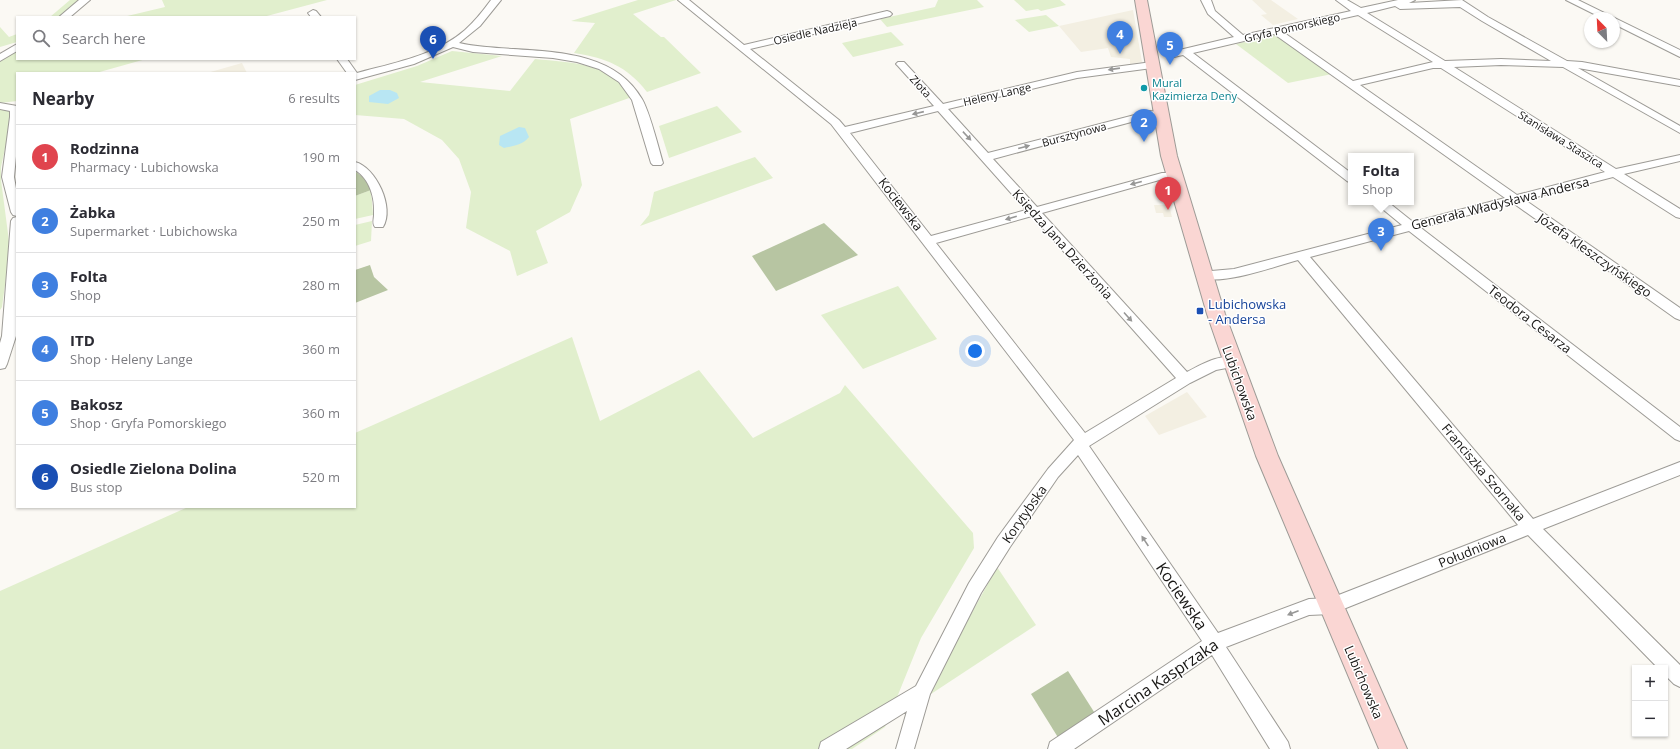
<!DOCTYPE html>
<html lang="en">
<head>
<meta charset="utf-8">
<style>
	body { margin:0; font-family:"Open Sans",sans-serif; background:#f7f7f7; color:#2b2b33 }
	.controls { position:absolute; right:12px; bottom:12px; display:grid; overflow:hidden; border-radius:0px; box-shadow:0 1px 3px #0004 }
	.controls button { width:36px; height:36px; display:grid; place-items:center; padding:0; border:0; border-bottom:1px solid #e1e1e2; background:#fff; color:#2b2b33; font:20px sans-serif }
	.compass { position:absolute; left:1584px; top:12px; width:36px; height:36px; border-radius:50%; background:#fff; box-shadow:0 1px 3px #0004; rotate:336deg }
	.you { position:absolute; left:975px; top:351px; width:14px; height:14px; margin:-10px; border:3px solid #fff; border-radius:50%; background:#1a73e8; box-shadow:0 0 0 6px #1a73e833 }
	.badge { display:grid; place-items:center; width:26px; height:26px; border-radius:50%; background:#2563eb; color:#fff; font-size:13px; font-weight:700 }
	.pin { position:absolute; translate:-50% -33px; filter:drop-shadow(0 1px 2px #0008) }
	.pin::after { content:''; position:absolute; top:21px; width:14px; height:12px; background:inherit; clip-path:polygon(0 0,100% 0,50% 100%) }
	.popup { position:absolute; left:1348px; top:153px; width:66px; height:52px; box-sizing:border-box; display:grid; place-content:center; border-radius:0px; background:#fff; filter:drop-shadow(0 1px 3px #0005); font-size:13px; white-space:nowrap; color:#7c7c81 }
	.popup b { font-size:15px; color:#2b2b33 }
	.popup::after { content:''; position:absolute; left:50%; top:100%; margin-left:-8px; border:8px solid transparent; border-top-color:#fff }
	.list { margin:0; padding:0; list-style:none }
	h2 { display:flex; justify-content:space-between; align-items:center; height:52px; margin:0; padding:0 16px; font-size:17px }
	h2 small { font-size:13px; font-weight:400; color:#7c7c81 }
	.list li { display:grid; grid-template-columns:26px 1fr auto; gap:12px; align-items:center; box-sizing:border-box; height:64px; padding:0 16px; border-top:1px solid #e1e1e2 }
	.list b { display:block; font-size:15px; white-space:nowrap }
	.list p { margin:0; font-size:13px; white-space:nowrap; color:#7c7c81 }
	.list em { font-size:13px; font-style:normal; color:#7c7c81 }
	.icon { flex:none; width:22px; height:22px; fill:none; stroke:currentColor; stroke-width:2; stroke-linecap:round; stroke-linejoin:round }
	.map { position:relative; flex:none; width:1680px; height:749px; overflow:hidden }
	.search { position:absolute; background:#fff; box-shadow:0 1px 3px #0004; left:16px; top:16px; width:340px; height:44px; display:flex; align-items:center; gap:10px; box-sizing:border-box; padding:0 14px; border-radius:0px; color:#7c7c81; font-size:15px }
	.panel { position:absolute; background:#fff; box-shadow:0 1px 3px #0004; left:16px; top:72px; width:340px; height:436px; border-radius:0px }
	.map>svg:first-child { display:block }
</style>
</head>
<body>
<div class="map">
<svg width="1680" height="749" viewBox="0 0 1680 749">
	<rect width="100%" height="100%" fill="#fbf9f4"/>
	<!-- built -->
	<g fill="#f3efe2">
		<path d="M1252,0H1271L1298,19L1273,25L1261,15L1267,14Z"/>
		<path d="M1133,10L1142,62L1130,64V59L1111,57L1108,48L1081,52L1059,26Z"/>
		<path d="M242,63L247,73H207Z"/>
		<path d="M1154,205H1169L1172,217H1164L1163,213H1156Z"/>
		<path d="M1187,392L1207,417L1159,435L1145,416Z"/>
	</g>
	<!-- green -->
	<g fill="#e1efcd">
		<path d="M70,0H83L61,17H50Z"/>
		<path d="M162,0H327L263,17H123L165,7Z"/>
		<path d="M638,0H676L633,14L661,37H664L701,73L647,92C627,66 606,58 574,53L595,23L571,21Z"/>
		<path d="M938,0H977L984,7L887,27L880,19L935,7Z"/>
		<path d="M1014,0H1060L1066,5L1041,11L1038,9L1026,11Z"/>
		<path d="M1046,15L1059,26L1029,32L1015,20Z"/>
		<path d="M0,27L9,37L17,34V42L0,47Z"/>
		<path d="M891,32L904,45L853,57L842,43Z"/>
		<path d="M1275,35L1278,36L1332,74L1288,83L1236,44Z"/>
		<path d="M17,49V59H146L96,73H17V101L0,103V61Z"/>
		<path d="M452,51L502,56L420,82L510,91L535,59C573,63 609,62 632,97L570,119L582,185L570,212L536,231L548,263L517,276L510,251L466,228L471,192L459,159L442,140L404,119L355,115V85L417,66Z"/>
		<path d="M717,106L742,132L669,158L659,126Z"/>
		<path d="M0,108L10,111L11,121L1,167V180L10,249L2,307L0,310Z"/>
		<path d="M755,157L773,178L640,226L649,215L654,192Z"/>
		<path d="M371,190L373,215L355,219V196Z"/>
		<path d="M372,221L371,241L355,246V225Z"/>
		<path d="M898,286L937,339L863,369L821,315Z"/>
		<path d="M572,337L600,421L699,370L753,438L840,393L845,385L973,533L974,548L921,638L885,727L852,749H0V591L188,507H355V433Z"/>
		<path d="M997,567L1036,625L931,694L963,629Z"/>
	</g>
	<!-- forest -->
	<g fill="#b7c5a2">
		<path d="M355,171L365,179L371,190L355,196Z"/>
		<path d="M824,223L858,255L776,291L752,256Z"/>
		<path d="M370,265L374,277L388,290L355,303V270Z"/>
		<path d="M1068,671L1096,715L1059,739L1031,694Z"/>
	</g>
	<!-- water -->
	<g fill="#b8e6f3">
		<path d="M380,90H390L397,93L399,98L388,104L369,102V96Z"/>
		<path d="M519,127L525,128L529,137C523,145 513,146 504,148L499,145L500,136Z"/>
	</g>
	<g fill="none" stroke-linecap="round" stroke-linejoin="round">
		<!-- street casing -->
		<g stroke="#9d9b96" stroke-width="2">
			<g id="street">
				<path d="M79,0H90L70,17H59Z"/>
				<path d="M491,0H501L480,26L459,43C518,56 607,38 642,99C650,113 658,146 663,163L661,165H653L651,163L632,100L619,82L599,69L577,62L553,58L473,52L453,47L414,64L355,80V73H347L337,59H347L357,73C393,63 435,56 465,30C475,21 483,11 491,0Z"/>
				<path d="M678,0H689L744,45L887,11L890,12L892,14L890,16L750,49L839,120L845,127L934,106L898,66L896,64L898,62H904L943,104L1077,72L1152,62L1156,63L1157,65L1156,67L1152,68L1077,78L948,109L988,153L1150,111L1165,113L1166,115L1161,118L1150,117L993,159L1037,207L1162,173H1178L1180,175L1178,177L1163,179L1042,213L1187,372C1201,365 1220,353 1237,358L1239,362L1237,366L1216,370L1190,383L1089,446L1218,633L1309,599L1331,598L1518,525L1298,260C1273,267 1225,285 1200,278L1198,275L1200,272L1234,269L1402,225L1374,202H1388L1413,222L1505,198L1274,34L1193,53L1351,173V183L1347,181L1183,55L1174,57L1171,56L1169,54L1171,52L1234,37L1208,14L1201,0H1211L1215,11L1243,35L1351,11L1336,0H1347L1361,8L1398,0H1415L1409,3L1462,0L1488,17L1567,61L1582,62L1680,80V86L1578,68L1680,126V133L1563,67L1501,65L1454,67L1616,169L1680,155V161L1624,174L1680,209V218L1676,217L1613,177L1525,200L1680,308V320L1675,318L1513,203L1421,228L1680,427V441L1675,439L1409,231L1310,257L1533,519L1680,462V475L1543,529L1680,665V687L1674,684L1665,675V668H1658L1528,535L1331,614L1309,615L1226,647L1288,742L1290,749H1270L1212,655L1074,749H1048L1050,742L1202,641L1078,455L1058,477L1010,547L981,593L930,694L914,749H896L907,711L846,749H819L821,742L916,686L969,583L998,537L1048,469L1074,440L831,124ZM1395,6L1400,9L1460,7L1482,21L1551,61L1501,59L1445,61L1367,13ZM1358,15L1433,62L1353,81L1283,32ZM1433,68H1441L1605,172L1517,195L1360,85ZM938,111L1026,210L931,236L850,133ZM1032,216L1176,378L1085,433L936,243Z"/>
				<path d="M1566,0H1578L1680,50V57L1614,24V18H1602Z"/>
				<path d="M313,10L316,11L321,17H311L308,13Z"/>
				<path d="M17,44V51L0,61V54Z"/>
				<path d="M0,103L17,106V146L14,177L17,194V216L13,215L11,212L2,177L10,117V111L0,109Z"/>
				<path d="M355,162C376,167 395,208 383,227H375C372,223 374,219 374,215C375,198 370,179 355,170Z"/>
				<path d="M17,217L16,336L7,364L5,368L0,369V343L2,336L11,221L13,218Z"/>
			</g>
		</g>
		<!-- secondary casing -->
		<g stroke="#9d9b96" stroke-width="2">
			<path id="secondary" d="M1135,0H1147L1177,156L1225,314L1278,456L1407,749H1379L1256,456L1207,314L1161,156Z"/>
		</g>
		<!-- street -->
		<use href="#street" fill="#fff" fill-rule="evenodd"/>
		<!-- secondary -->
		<use href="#secondary" fill="#fad6d3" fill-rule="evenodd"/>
	</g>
	<!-- one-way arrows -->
	<defs><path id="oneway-solid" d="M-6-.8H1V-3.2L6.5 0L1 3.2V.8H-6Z"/></defs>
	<g fill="#979796">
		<use href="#oneway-solid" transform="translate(1114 69) rotate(172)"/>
		<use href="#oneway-solid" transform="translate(918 113) rotate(167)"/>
		<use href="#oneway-solid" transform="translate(967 136) rotate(47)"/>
		<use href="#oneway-solid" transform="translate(1024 147) rotate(-15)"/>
		<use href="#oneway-solid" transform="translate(1136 183) rotate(165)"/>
		<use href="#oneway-solid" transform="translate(1011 218) rotate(164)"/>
		<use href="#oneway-solid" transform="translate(1128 317) rotate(48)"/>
		<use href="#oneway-solid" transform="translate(1145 541) rotate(-124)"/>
		<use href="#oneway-solid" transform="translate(1293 613) rotate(159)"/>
	</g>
	<!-- markers -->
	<circle fill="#0f9aa8" stroke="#fff" stroke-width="1.5" cx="1144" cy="88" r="4"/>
	<rect fill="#1a4fb4" stroke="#fff" stroke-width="1.5" x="1196" y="307" width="8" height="8" rx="2"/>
	<g text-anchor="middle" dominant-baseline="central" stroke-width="3" stroke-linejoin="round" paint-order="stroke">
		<!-- far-street labels -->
		<g font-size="11" fill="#181715" stroke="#fff">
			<text transform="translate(1292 27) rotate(-13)">Gryfa Pomorskiego</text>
			<text transform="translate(815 31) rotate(-13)">Osiedle Nadzieja</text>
			<text transform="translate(921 86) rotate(48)">Złota</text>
			<text transform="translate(997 94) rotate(-13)">Heleny Lange</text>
			<text transform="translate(1074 134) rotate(-15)">Bursztynowa</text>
			<text transform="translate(1561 139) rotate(32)">Stanisława Staszica</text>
		</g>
		<!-- far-culture labels -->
		<g font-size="11" fill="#0d838f" stroke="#fff" text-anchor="start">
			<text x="1152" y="82">Mural<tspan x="1152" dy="13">Kazimierza Deny</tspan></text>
		</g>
		<!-- street labels -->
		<g font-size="13" fill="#181715" stroke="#fff">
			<text transform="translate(1500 203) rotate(-14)">Generała Władysława Andersa</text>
			<text transform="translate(901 204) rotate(52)">Kociewska</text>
			<text transform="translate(1063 244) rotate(48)">Księdza Jana Dzierżonia</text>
			<text transform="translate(1595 255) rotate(35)">Józefa Kleszczyńskiego</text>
			<text transform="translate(1530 319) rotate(38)">Teodora Cesarza</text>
			<text transform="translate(1240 383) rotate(70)">Lubichowska</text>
			<text transform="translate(1484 472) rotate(50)">Franciszka Szornaka</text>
			<text transform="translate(1024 514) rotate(-55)">Korytybska</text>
			<text transform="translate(1472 550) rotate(-22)">Południowa</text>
			<text transform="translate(1364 682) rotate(67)">Lubichowska</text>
		</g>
		<!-- transit labels -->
		<g font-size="13" fill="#164399" stroke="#fff" text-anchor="start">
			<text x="1208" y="304">Lubichowska<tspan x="1208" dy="15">- Andersa</tspan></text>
		</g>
		<!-- near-street labels -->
		<g font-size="16" fill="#181715" stroke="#fff">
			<text transform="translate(1182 596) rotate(56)">Kociewska</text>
			<text transform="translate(1158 682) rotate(-34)">Marcina Kasprzaka</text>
		</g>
	</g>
</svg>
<div class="controls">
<button>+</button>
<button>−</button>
</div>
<svg class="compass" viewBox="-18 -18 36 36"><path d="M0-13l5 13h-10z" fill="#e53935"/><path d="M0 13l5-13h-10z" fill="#7c7c81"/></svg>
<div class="you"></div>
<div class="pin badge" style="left:1168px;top:210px;background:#e0444e">1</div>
<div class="pin badge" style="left:1144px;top:142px;background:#3f7fe0">2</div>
<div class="pin badge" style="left:1381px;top:251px;background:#3f7fe0">3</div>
<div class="popup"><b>Folta</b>Shop</div>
<div class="pin badge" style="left:1120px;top:54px;background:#3f7fe0">4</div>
<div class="pin badge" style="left:1170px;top:65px;background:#3f7fe0">5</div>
<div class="pin badge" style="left:433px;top:59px;background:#1a4fb4">6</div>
<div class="search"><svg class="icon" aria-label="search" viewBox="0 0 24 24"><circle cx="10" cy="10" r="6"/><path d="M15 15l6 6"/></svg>Search here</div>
<section class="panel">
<h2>Nearby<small>6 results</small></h2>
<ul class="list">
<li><span class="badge" style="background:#e0444e">1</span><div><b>Rodzinna</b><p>Pharmacy · Lubichowska</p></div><em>190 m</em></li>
<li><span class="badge" style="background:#3f7fe0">2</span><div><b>Żabka</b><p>Supermarket · Lubichowska</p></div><em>250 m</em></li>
<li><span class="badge" style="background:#3f7fe0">3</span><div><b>Folta</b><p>Shop</p></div><em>280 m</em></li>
<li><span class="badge" style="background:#3f7fe0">4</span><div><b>ITD</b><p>Shop · Heleny Lange</p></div><em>360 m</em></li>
<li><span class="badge" style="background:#3f7fe0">5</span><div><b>Bakosz</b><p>Shop · Gryfa Pomorskiego</p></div><em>360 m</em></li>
<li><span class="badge" style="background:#1a4fb4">6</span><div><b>Osiedle Zielona Dolina</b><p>Bus stop</p></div><em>520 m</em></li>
</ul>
</section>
</div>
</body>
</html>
